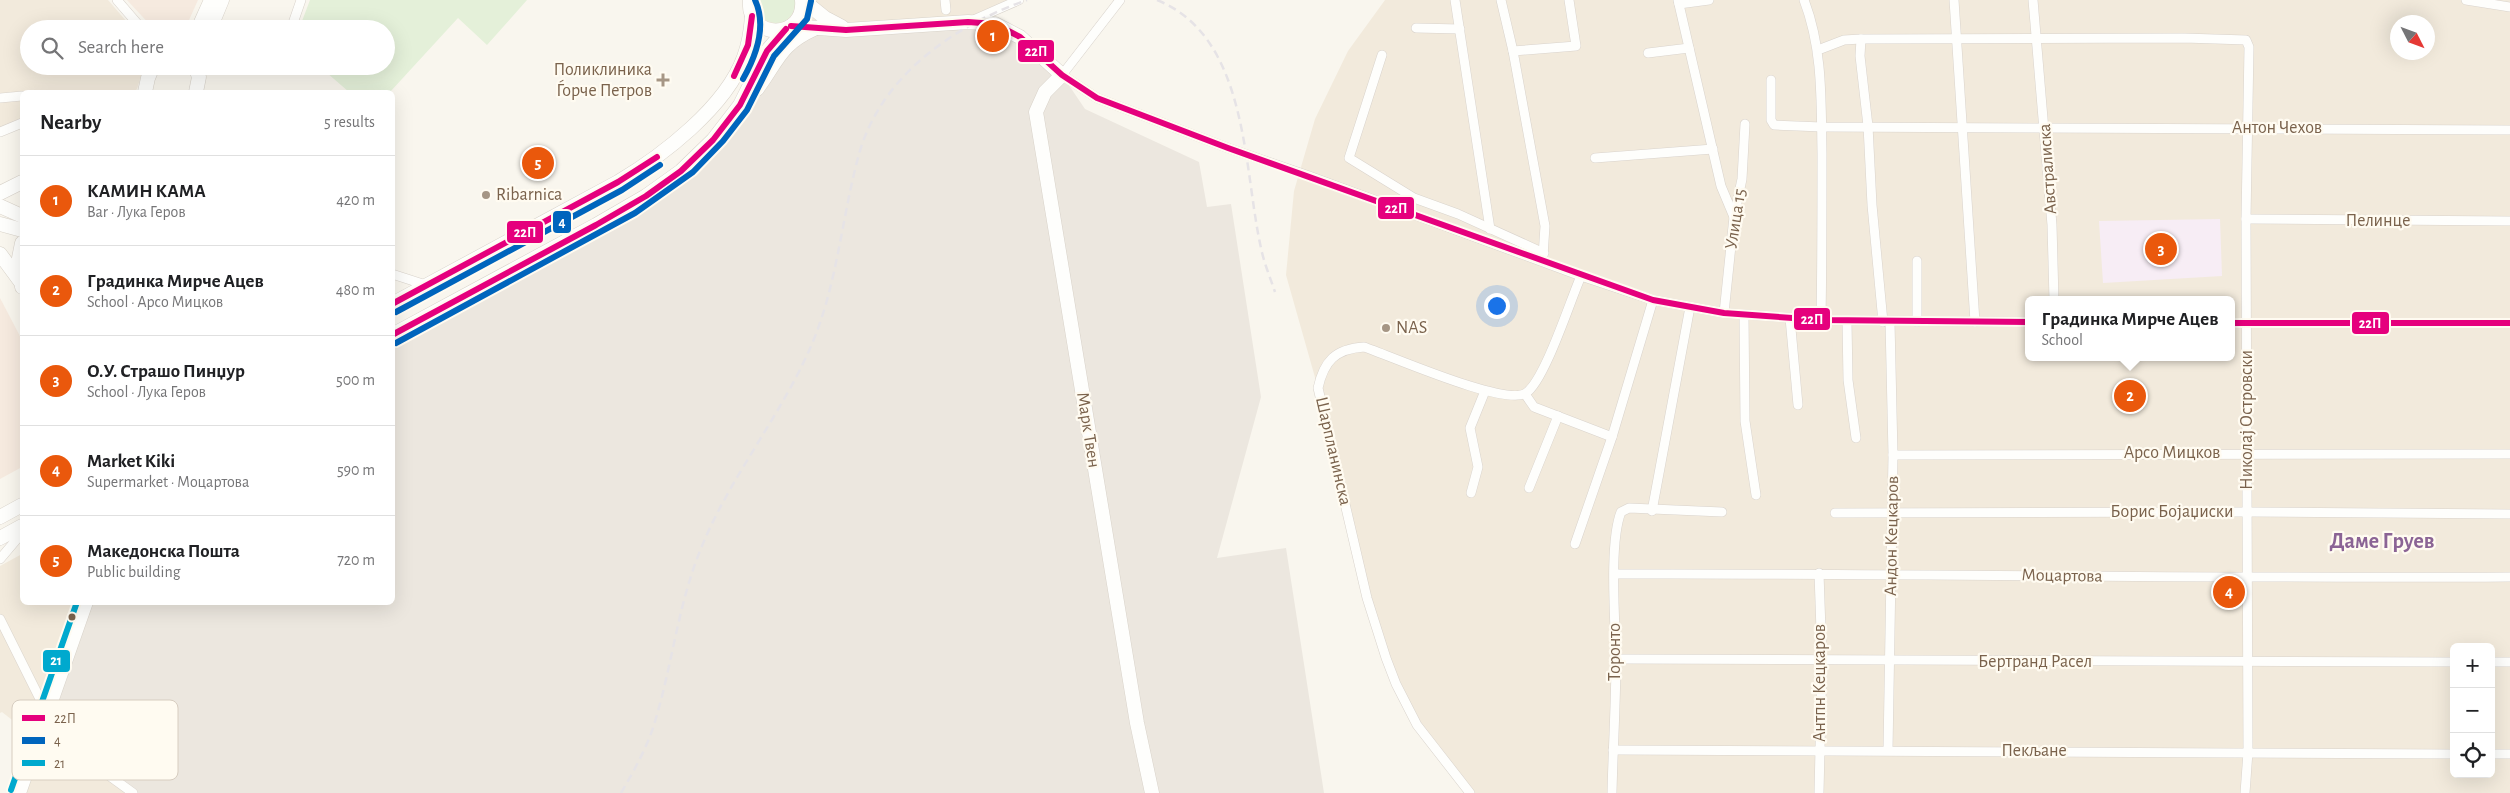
<!DOCTYPE html>
<html lang="en">
<head>
<meta charset="utf-8">
<style>
	body { margin:0; font-family:"Alegreya Sans",sans-serif; background:#f6f6f6; color:#202124 }
	.controls { position:absolute; right:15px; bottom:15px; display:grid; overflow:hidden; border-radius:8px; box-shadow:0 5px 20px #0002 }
	.controls button { width:45px; height:45px; display:grid; place-items:center; padding:0; border:0; border-bottom:1px solid #e0e0e0; background:#fff; color:#202124; font:25px sans-serif }
	.compass { position:absolute; left:2390px; top:15px; width:45px; height:45px; border-radius:50%; background:#fff; box-shadow:0 5px 20px #0002; rotate:132deg }
	.you { position:absolute; left:1496px; top:305px; width:18px; height:18px; margin:-12px; border:4px solid #fff; border-radius:50%; background:#1a73e8; box-shadow:0 0 0 8px #1a73e833 }
	.badge { display:grid; place-items:center; width:32px; height:32px; border-radius:50%; background:#ea580c; color:#fff; font-size:16px; font-weight:700 }
	.pin { position:absolute; translate:-50% -50%; border:2px solid #fff; box-shadow:0 1px 5px #0006 }
	.popup { position:absolute; left:2025px; top:296px; width:210px; height:65px; box-sizing:border-box; display:grid; place-content:center; border-radius:8px; background:#fff; filter:drop-shadow(0 1px 4px #0005); font-size:16px; white-space:nowrap; color:#757577 }
	.popup b { font-size:19px; color:#202124 }
	.popup::after { content:''; position:absolute; left:50%; top:100%; margin-left:-10px; border:10px solid transparent; border-top-color:#fff }
	.list { margin:0; padding:0; list-style:none }
	h2 { display:flex; justify-content:space-between; align-items:center; height:65px; margin:0; padding:0 20px; font-size:21px }
	h2 small { font-size:16px; font-weight:400; color:#757577 }
	.list li { display:grid; grid-template-columns:32px 1fr auto; gap:15px; align-items:center; box-sizing:border-box; height:90px; padding:0 20px; border-top:1px solid #e0e0e0 }
	.list b { display:block; font-size:19px; white-space:nowrap }
	.list p { margin:0; font-size:16px; white-space:nowrap; color:#757577 }
	.list em { font-size:16px; font-style:normal; color:#757577 }
	.icon { flex:none; width:28px; height:28px; fill:none; stroke:currentColor; stroke-width:2; stroke-linecap:round; stroke-linejoin:round }
	.map { position:relative; flex:none; width:2510px; height:793px; overflow:hidden }
	.search { position:absolute; background:#fff; box-shadow:0 5px 20px #0002; left:20px; top:20px; width:375px; height:55px; display:flex; align-items:center; gap:12px; box-sizing:border-box; padding:0 18px; border-radius:28px; color:#757577; font-size:19px }
	.panel { position:absolute; background:#fff; box-shadow:0 5px 20px #0002; left:20px; top:90px; width:375px; height:515px; border-radius:8px }
	.map>svg:first-child { display:block }
</style>
</head>
<body>
<div class="map">
<svg width="2510" height="793" viewBox="0 0 2510 793">
	<rect width="100%" height="100%" fill="#f9f6ee"/>
	<!-- residential -->
	<g fill="#f2eadc" fill-rule="evenodd">
		<path d="M0,0H108L133,29H29V66H144L137,89L134,92H22V121L0,128Z"/>
		<path d="M745,0H1014L968,22L771,30Z"/>
		<path d="M1385,0H2510V793H1470L1425,738L1386,658L1318,388L1286,275L1294,191L1315,119L1348,51ZM2398,22H2428V52H2398ZM2029,300H2231V357H2029ZM2454,647H2491V774H2454Z"/>
		<path d="M22,554V602L77,603L34,737L2,712L0,713V566Z"/>
		<path d="M42,727L133,793H19Z"/>
	</g>
	<!-- commercial -->
	<g fill="#f6eadf">
		<path d="M127,0H198L185,29H154Z"/>
		<path d="M0,298L22,340V467L0,479Z"/>
	</g>
	<!-- industrial -->
	<path fill="#ece7df" d="M995,24L1062,75L1085,109L1199,162L1207,207L1231,204L1261,397L1217,558L1286,548L1324,793H133L42,727L86,603L392,602L393,335L666,183L800,35Z"/>
	<!-- education -->
	<path fill="#f7edf5" d="M2220,219L2222,276L2103,283L2099,221Z"/>
	<!-- green -->
	<g fill="#e4f0d9">
		<path d="M310,0H527L487,45L458,18L390,92H349L319,66H386V29H299Z"/>
		<path d="M757,0H795C797,21 774,31 760,15Z"/>
	</g>
	<g fill="none" stroke-linecap="round" stroke-linejoin="round">
		<!-- street casing -->
		<g stroke="#d9d3cc" stroke-width="10">
			<g id="street">
				<path d="M117,0L142,29"/>
				<path d="M945,0L946,10"/>
				<path d="M1120,0L1062,75L1097,98L1228,148"/>
				<path d="M1455,0L1490,229"/>
				<path d="M1501,0L1513,51L1545,226L1543,256"/>
				<path d="M1678,0L1721,186L1734,217"/>
				<path d="M1804,0C1823,49 1821,101 1822,153C1822,209 1822,265 1821,320"/>
				<path d="M1954,0L1975,322"/>
				<path d="M2033,0L2052,225L2054,300"/>
				<path d="M2466,0L2510,7"/>
				<path d="M1679,4L1709,0"/>
				<path d="M971,21L1019,0"/>
				<path d="M1416,28L1460,29"/>
				<path d="M291,29L301,0"/>
				<path d="M1818,50L1844,40L1861,39"/>
				<path d="M1513,51L1576,46L1569,0"/>
				<path d="M1648,53L1689,48"/>
				<path d="M1382,55L1349,158L1414,198L1458,214L1544,253"/>
				<path d="M1771,80V120L1774,125L1822,127L2510,130"/>
				<path d="M0,98L22,96"/>
				<path d="M0,132L22,123"/>
				<path d="M1595,158L1713,149"/>
				<path d="M1309,176L1581,276L1653,300L1724,313L1821,320L2029,322"/>
				<path d="M2246,219L2510,221"/>
				<path d="M1917,261V322"/>
				<path d="M392,274L426,285"/>
				<path d="M1724,313L1734,217L1742,179L1745,124"/>
				<path d="M1744,315L1745,421L1756,495"/>
				<path d="M1790,318L1798,405"/>
				<path d="M1847,322L1848,380L1856,438"/>
				<path d="M1883,322L1872,205L1868,126L1860,56L1861,39L2184,38L2246,40L2249,47L2246,219L2248,752L2245,793"/>
				<path d="M2231,323H2510"/>
				<path d="M1525,394L1534,407L1612,437L1575,544"/>
				<path d="M1612,437L1653,300"/>
				<path d="M1893,455L2510,454"/>
				<path d="M1529,488L1558,416"/>
				<path d="M1471,493L1478,467L1470,428L1485,391"/>
				<path d="M1652,511L1690,307"/>
				<path d="M1835,513L2247,512L2510,514"/>
				<path d="M0,559L22,533"/>
				<path d="M1615,574C1913,573 2212,579 2510,577"/>
				<path d="M0,619L47,713"/>
				<path d="M1616,659L2454,662"/>
				<path d="M2491,662H2510"/>
				<path d="M42,727L133,793"/>
				<path d="M1613,750L2454,754"/>
				<path d="M1888,750L1893,455L1890,322"/>
				<path d="M2491,754H2510"/>
				<path d="M1470,793L1417,725L1396,684L1386,658L1367,598L1318,388C1324,361 1335,349 1364,347C1391,356 1506,407 1526,393C1545,380 1570,301 1581,276"/>
				<path d="M1612,793C1613,747 1616,702 1616,656C1615,620 1609,542 1621,512L1629,508L1722,512"/>
				<path d="M1819,793L1822,660L1819,573"/>
			</g>
		</g>
		<!-- secondary casing -->
		<g stroke="#d8d2c9" stroke-width="15">
			<g id="secondary">
				<path d="M750,0C746,41 806,40 802,0"/>
				<path d="M803,0L825,18L842,27"/>
				<path d="M791,26L846,30L968,22L995,24L1020,37L1062,75L1045,92L1036,112L1137,723L1152,793"/>
				<path d="M198,29L211,0"/>
				<path d="M210,29L222,0"/>
				<path d="M195,66L199,77L196,92"/>
				<path d="M757,89C778,61 779,45 814,29"/>
				<path d="M145,92L148,78L153,66"/>
				<path d="M0,193L22,182"/>
				<path d="M0,206L22,216"/>
				<path d="M0,224L22,230"/>
				<path d="M22,243L19,258L22,287"/>
				<path d="M0,254L20,281"/>
				<path d="M392,304L618,182C662,156 726,107 744,57C749,44 751,30 752,16"/>
				<path d="M392,335L596,225L646,196L681,171L713,140L740,105L767,51L786,29"/>
				<path d="M0,517L22,505"/>
				<path d="M0,538L22,526"/>
				<path d="M19,793L86,602"/>
			</g>
		</g>
		<!-- street -->
		<use href="#street" stroke="#fefefc" stroke-width="9"/>
		<!-- secondary -->
		<use href="#secondary" stroke="#fefefc" stroke-width="14"/>
		<!-- rail -->
		<g stroke="#e6e3e6" stroke-width="2.5" stroke-dasharray="8 5" stroke-linecap="butt">
			<path d="M1157,0C1249,37 1243,168 1261,248C1264,263 1270,277 1275,292"/>
			<path d="M621,793C635,769 649,744 656,718C672,664 678,608 698,556C727,479 783,415 814,339C838,279 842,216 859,154C881,76 953,26 1027,0"/>
		</g>
		<!-- street-bridge casing -->
		<g stroke="#d9d3cc" stroke-width="10" stroke-linecap="butt">
			<path id="street-bridge" d="M1228,148L1309,176"/>
		</g>
		<!-- street-bridge -->
		<use href="#street-bridge" stroke="#fefefc" stroke-width="9"/>
		<!-- bus-1 casing -->
		<g stroke="#fffbf1" stroke-width="10">
			<g id="bus-1">
				<path d="M791,26L846,30L968,22L995,24L1020,37L1062,75L1097,98L1228,148L1653,300L1724,313L1821,320L2029,322"/>
				<path d="M734,76L748,45L752,16"/>
				<path d="M392,304L618,182L657,157"/>
				<path d="M2231,323H2510"/>
				<path d="M392,335L596,225L646,196L681,171L713,140L740,105L767,51L786,29"/>
			</g>
		</g>
		<!-- bus-2 casing -->
		<g stroke="#fffbf1" stroke-width="10">
			<g id="bus-2">
				<path d="M743,79C756,56 767,26 755,0"/>
				<path d="M396,312L622,190L660,165"/>
				<path d="M396,343L635,213L693,172L723,141L747,110L774,56L807,19L811,1"/>
			</g>
		</g>
		<!-- bus-3 casing -->
		<g stroke="#fffbf1" stroke-width="10">
			<path id="bus-3" d="M11,790L77,602"/>
		</g>
		<!-- bus-1 -->
		<use href="#bus-1" stroke="#e5007d" stroke-width="6"/>
		<!-- bus-2 -->
		<use href="#bus-2" stroke="#0065bd" stroke-width="6"/>
		<!-- bus-3 -->
		<use href="#bus-3" stroke="#00a9ce" stroke-width="6"/>
	</g>
	<!-- markers -->
	<g fill="#a69685" stroke="#fffbf1" stroke-width="2">
		<path d="M660.5 72.5h5v5h5v5h-5v5h-5v-5h-5v-5h5z"/>
		<circle cx="486" cy="195" r="5"/>
		<circle cx="1386" cy="328" r="5"/>
	</g>
	<circle fill="#7a624c" stroke="#fffbf1" stroke-width="2" cx="72" cy="617" r="4.5"/>
	<g text-anchor="middle" dominant-baseline="central" stroke-width="4.5" stroke-linejoin="round" paint-order="stroke">
		<!-- poi labels -->
		<g font-size="18" fill="#7a624c" stroke="#fffbf1" text-anchor="start">
			<text x="652" y="70" text-anchor="end">Поликлиника<tspan x="652" dy="21">Ѓорче Петров</tspan></text>
			<text x="496" y="195">Ribarnica</text>
			<text x="1396" y="328">NAS</text>
		</g>
		<!-- street labels -->
		<g font-size="18" fill="#7a624c" stroke="#fffbf1">
			<text x="2277" y="128">Антон Чехов</text>
			<text transform="translate(2048 169) rotate(-94)">Австралиска</text>
			<text transform="translate(1736 219) rotate(-81)">Улица 15</text>
			<text x="2378" y="221">Пелинце</text>
			<text transform="translate(2247 420) rotate(-90)">Николај Островски</text>
			<text transform="translate(1088 430) rotate(81)">Марк Твен</text>
			<text transform="translate(1333 451) rotate(77)">Шарпланинска</text>
			<text x="2172" y="453">Арсо Мицков</text>
			<text x="2172" y="512">Борис Бојаџиски</text>
			<text transform="translate(1892 536) rotate(-89)">Андон Кецкаров</text>
			<text transform="translate(2062 576) rotate(1)">Моцартова</text>
			<text transform="translate(1615 652) rotate(-90)">Торонто</text>
			<text x="2035" y="662">Бертранд Расел</text>
			<text transform="translate(1820 683) rotate(-90)">Антпн Кецкаров</text>
			<text x="2034" y="751">Пекљане</text>
		</g>
		<!-- district labels -->
		<g font-size="22" font-weight="bold" fill="#8b6495" stroke="#fffbf1">
			<text x="2382" y="541">Даме Груев</text>
		</g>
	</g>
	<!-- legend -->
	<rect x="12" y="700" width="166" height="80" rx="8" fill="#fffbf1" stroke="#d7cdc0" stroke-width="1"/>
	<rect x="22" y="715" width="23" height="6" fill="#e5007d"/>
	<rect x="22" y="737" width="23" height="7" fill="#0065bd"/>
	<rect x="22" y="760" width="23" height="6" fill="#00a9ce"/>
	<g font-size="14" fill="#7a624c">
		<text x="54" y="723">22П</text>
		<text x="54" y="745">4</text>
		<text x="54" y="768">21</text>
	</g>
	<g stroke="#fffbf1" stroke-width="2">
		<rect x="1017" y="39" width="38" height="24" rx="5" fill="#e5007d"/>
		<rect x="1377" y="196" width="38" height="24" rx="5" fill="#e5007d"/>
		<rect x="552" y="210" width="20" height="24" rx="5" fill="#0065bd"/>
		<rect x="506" y="220" width="38" height="24" rx="5" fill="#e5007d"/>
		<rect x="1793" y="307" width="38" height="24" rx="5" fill="#e5007d"/>
		<rect x="2351" y="311" width="39" height="24" rx="5" fill="#e5007d"/>
		<rect x="42" y="649" width="29" height="24" rx="5" fill="#00a9ce"/>
	</g>
	<g font-size="14" text-anchor="middle" font-weight="bold" fill="#fff">
		<text x="1036" y="56">22П</text>
		<text x="1396" y="213">22П</text>
		<text x="562" y="227">4</text>
		<text x="525" y="237">22П</text>
		<text x="1812" y="324">22П</text>
		<text x="2370" y="328">22П</text>
		<text x="56" y="665">21</text>
	</g>
</svg>
<div class="controls">
<button>+</button>
<button>−</button>
<button><svg class="icon" aria-label="locate" viewBox="0 0 24 24"><circle cx="12" cy="12" r="6"/><path d="M12 2v4M12 18v4M2 12h4M18 12h4"/></svg></button>
</div>
<svg class="compass" viewBox="-18 -18 36 36"><path d="M0-13l5 13h-10z" fill="#e53935"/><path d="M0 13l5-13h-10z" fill="#757577"/></svg>
<div class="you"></div>
<div class="pin badge" style="left:993px;top:36px">1</div>
<div class="pin badge" style="left:2130px;top:396px">2</div>
<div class="popup"><b>Градинка Мирче Ацев</b>School</div>
<div class="pin badge" style="left:2161px;top:249px">3</div>
<div class="pin badge" style="left:2229px;top:592px">4</div>
<div class="pin badge" style="left:538px;top:163px">5</div>
<div class="search"><svg class="icon" aria-label="search" viewBox="0 0 24 24"><circle cx="10" cy="10" r="6"/><path d="M15 15l6 6"/></svg>Search here</div>
<section class="panel">
<h2>Nearby<small>5 results</small></h2>
<ul class="list">
<li><span class="badge">1</span><div><b>КАМИН КАМА</b><p>Bar · Лука Геров</p></div><em>420 m</em></li>
<li><span class="badge">2</span><div><b>Градинка Мирче Ацев</b><p>School · Арсо Мицков</p></div><em>480 m</em></li>
<li><span class="badge">3</span><div><b>О.У. Страшо Пинџур</b><p>School · Лука Геров</p></div><em>500 m</em></li>
<li><span class="badge">4</span><div><b>Market Kiki</b><p>Supermarket · Моцартова</p></div><em>590 m</em></li>
<li><span class="badge">5</span><div><b>Македонска Пошта</b><p>Public building</p></div><em>720 m</em></li>
</ul>
</section>
</div>
</body>
</html>
